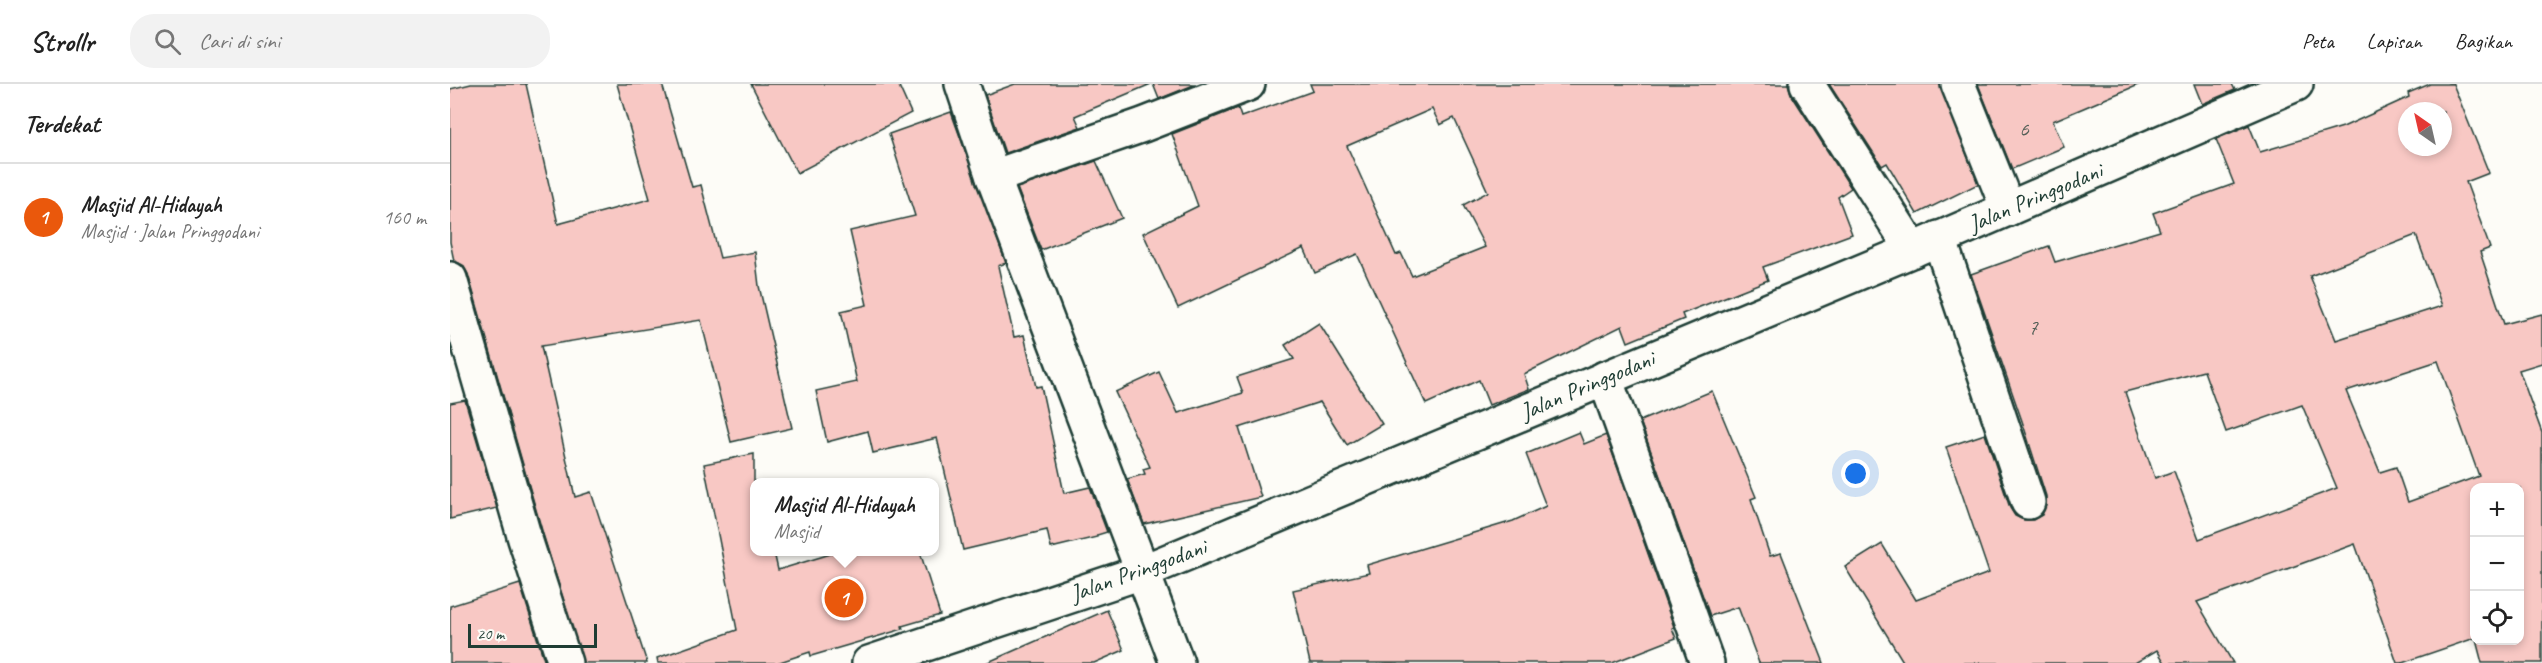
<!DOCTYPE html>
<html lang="id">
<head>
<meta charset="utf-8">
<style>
	body { margin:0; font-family:Caveat,sans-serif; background:#f2f2f2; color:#222 }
	.controls { position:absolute; right:18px; bottom:18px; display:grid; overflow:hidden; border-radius:12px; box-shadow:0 3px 9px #0003 }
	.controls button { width:54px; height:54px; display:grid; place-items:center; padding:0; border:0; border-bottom:2px solid #e0e0e0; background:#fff; color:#222; font:30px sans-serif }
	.compass { position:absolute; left:1948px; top:18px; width:54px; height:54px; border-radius:50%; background:#fff; box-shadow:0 3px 9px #0003; rotate:326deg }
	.scale { position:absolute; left:18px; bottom:15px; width:129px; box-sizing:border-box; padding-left:6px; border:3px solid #1f3d34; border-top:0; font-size:16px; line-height:21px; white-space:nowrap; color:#1f3d34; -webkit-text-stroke:4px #fdfcf7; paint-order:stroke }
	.you { position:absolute; left:1406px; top:390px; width:21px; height:21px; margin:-15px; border:4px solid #fff; border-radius:50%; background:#1a73e8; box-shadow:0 0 0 9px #1a73e833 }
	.badge { display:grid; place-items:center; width:39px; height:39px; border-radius:50%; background:#ea580c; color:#fff; font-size:20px; font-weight:700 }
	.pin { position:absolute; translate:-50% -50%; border:3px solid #fff; box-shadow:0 2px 6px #0006 }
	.popup { position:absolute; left:300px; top:394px; width:189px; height:78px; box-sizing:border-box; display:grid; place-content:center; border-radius:12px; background:#fff; filter:drop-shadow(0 2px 4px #0005); font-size:20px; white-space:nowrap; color:#767676 }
	.popup b { font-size:22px; color:#222 }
	.popup::after { content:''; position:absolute; left:50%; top:100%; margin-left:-12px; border:12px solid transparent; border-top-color:#fff }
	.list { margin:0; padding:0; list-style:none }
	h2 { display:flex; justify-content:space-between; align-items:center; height:78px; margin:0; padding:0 24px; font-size:26px }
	h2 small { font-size:20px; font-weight:400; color:#767676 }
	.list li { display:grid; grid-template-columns:39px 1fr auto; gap:18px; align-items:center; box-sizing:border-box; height:108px; padding:0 24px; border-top:2px solid #e0e0e0 }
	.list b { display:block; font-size:22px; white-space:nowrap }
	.list p { margin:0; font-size:20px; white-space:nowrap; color:#767676 }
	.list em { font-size:20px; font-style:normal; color:#767676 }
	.icon { flex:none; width:33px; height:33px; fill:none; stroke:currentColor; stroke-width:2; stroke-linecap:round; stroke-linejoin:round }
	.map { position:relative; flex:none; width:2092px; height:579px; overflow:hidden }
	header { display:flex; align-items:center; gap:36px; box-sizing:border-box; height:84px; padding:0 30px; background:#fff; border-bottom:2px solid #e0e0e0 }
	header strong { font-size:28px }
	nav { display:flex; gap:33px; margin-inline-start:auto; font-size:21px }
	.search { width:420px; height:54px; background:#f2f2f2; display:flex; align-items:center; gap:15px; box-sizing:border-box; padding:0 21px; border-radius:24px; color:#767676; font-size:22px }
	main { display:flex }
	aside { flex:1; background:#fff }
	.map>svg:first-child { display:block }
</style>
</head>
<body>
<header>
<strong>Strollr</strong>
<div class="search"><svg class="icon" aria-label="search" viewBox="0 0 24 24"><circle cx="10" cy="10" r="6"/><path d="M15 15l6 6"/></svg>Cari di sini</div>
<nav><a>Peta</a><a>Lapisan</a><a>Bagikan</a></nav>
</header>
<main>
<aside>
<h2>Terdekat<small></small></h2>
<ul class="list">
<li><span class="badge">1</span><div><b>Masjid Al-Hidayah</b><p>Masjid · Jalan Pringgodani</p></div><em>160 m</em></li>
</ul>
</aside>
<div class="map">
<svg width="2092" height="579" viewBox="0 0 2092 579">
	<rect width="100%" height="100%" fill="#fdfcf7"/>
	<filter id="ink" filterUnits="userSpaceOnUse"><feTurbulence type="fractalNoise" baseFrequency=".0167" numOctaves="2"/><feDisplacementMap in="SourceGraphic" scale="12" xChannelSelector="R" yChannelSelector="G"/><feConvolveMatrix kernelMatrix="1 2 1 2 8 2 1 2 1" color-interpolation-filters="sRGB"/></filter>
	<g filter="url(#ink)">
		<!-- building -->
		<g fill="#f8c8c4" stroke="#1f3d34" stroke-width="1.5" fill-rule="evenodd">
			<path d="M21,0H76L108,140L200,115L167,0H212L242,103L251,101L270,174L305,168L309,202L342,344L281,358L251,236L91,262L125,413L141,408L197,579H133L93,450L18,190L13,181L4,177L0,158V5Z"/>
			<path d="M301,0H448L461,29L347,89Z"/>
			<path d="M565,0H701L625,32L630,43L555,69L535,11Z"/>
			<path d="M703,0H746L709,15Z"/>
			<path d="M860,0H1338L1341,10L1401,104L1388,113L1402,150L1313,183L1318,196L1232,230L1234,235L1178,258L1172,242L1074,290L1079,305L1039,321L1029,296L976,320L907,170L865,189L854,164L728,224L693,149L748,122L722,50L788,24L791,33L863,7ZM982,25L990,41L1004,34L1038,108L1013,121L1035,163L962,192L951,169L946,171L897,62Z"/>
			<path d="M1379,0H1490L1528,100L1467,130L1437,79L1432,82Z"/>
			<path d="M1528,0H1690L1603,37L1614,63L1562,85Z"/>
			<path d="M1744,0H1782L1785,6L1752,20Z"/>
			<path d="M1980,0H2003L2039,89L2016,98L2040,164L2030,168L2054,240L2092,230V279L2069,286L2092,349V579H2032L2026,556H2070V404H2025V554L1952,579H1947L1905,460L1747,518L1783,579H1715L1707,566L1685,579H1454L1395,483L1432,460L1466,516L1539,489L1496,363L1535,350L1560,424L1565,432L1574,436H1583L1592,431L1596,421V412L1572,337L1521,190L1599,162L1605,178L1710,147L1703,129L1784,100L1766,55L1799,41L1810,68L1893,43L1959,13L1958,9ZM1957,27H1993V63H1957ZM1966,151L1992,222L1886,256L1860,192ZM1988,277L2029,392L1958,418L1946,383L1930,388L1896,307ZM1754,287L1776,348L1852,321L1887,404L1749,455L1724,387L1705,394L1675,308Z"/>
			<path d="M501,28L556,179L548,182L564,253L574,251L586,303L591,302L614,409L640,403L657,448L647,451V453L601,464L597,446L513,466L487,354L423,369L418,347L377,358L366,307L407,298L391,227L417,221L400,147L465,132L439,50Z"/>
			<path d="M646,77L672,134L591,166L567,104Z"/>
			<path d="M869,239L932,340L897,361L870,318L789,344L811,413L694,440L677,395L695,390L693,385L700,383L665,308L709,288L728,329L793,309L787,293L844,275L835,261Z"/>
			<path d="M1262,307L1306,413L1301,415L1320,472L1331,469L1374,579H1309L1288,523L1260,532L1190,337Z"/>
			<path d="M15,316L47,424L0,435V319Z"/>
			<path d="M1129,348L1134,360L1156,351L1224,543L1222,544L1226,554L1162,579H860L843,506L919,489L917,481L1063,437L1096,422L1076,370Z"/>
			<path d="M304,370V468H324L328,486L387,468H470L490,531L452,542L453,545L361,572L360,568L327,579H208L207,574L287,546L254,380Z"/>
			<path d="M70,500L95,579H0V522Z"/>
			<path d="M657,526L674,566L644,579H536Z"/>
		</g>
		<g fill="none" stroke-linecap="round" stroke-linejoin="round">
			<!-- street casing -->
			<g stroke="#1f3d34" stroke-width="38">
				<g id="street">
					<path d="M512,0L543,93L727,579"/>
					<path d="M1357,0L1463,166"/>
					<path d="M1508,0L1558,125"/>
					<path d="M543,93L693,41L798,0"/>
					<path d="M1489,154L1578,418"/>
					<path d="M0,195L75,455L115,579"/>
					<path d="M1155,294L1257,579"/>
					<path d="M419,579L692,488L1463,166L1846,0"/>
				</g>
			</g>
			<!-- street -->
			<use href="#street" stroke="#fdfcf7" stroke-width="33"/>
		</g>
	</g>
	<g text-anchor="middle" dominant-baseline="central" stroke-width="4.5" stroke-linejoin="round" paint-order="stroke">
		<!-- number labels -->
		<g font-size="21" fill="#556058">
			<text x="1574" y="45">6</text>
			<text x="1583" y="243">7</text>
		</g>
		<!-- street labels -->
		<g font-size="24" fill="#1f3d34" stroke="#fdfcf7">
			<text transform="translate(1585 113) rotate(-23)">Jalan Pringgodani</text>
			<text transform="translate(1137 301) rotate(-23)">Jalan Pringgodani</text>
			<text transform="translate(688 486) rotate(-20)">Jalan Pringgodani</text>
		</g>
	</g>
</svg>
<div class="controls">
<button>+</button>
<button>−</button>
<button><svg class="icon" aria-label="locate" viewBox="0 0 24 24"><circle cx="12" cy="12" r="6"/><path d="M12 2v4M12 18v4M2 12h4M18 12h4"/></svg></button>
</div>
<svg class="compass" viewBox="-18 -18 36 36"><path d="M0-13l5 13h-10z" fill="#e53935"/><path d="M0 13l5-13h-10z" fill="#767676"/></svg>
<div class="scale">20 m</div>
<div class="you"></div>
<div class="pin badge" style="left:394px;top:514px">1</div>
<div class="popup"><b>Masjid Al-Hidayah</b>Masjid</div>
</div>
</main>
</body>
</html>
